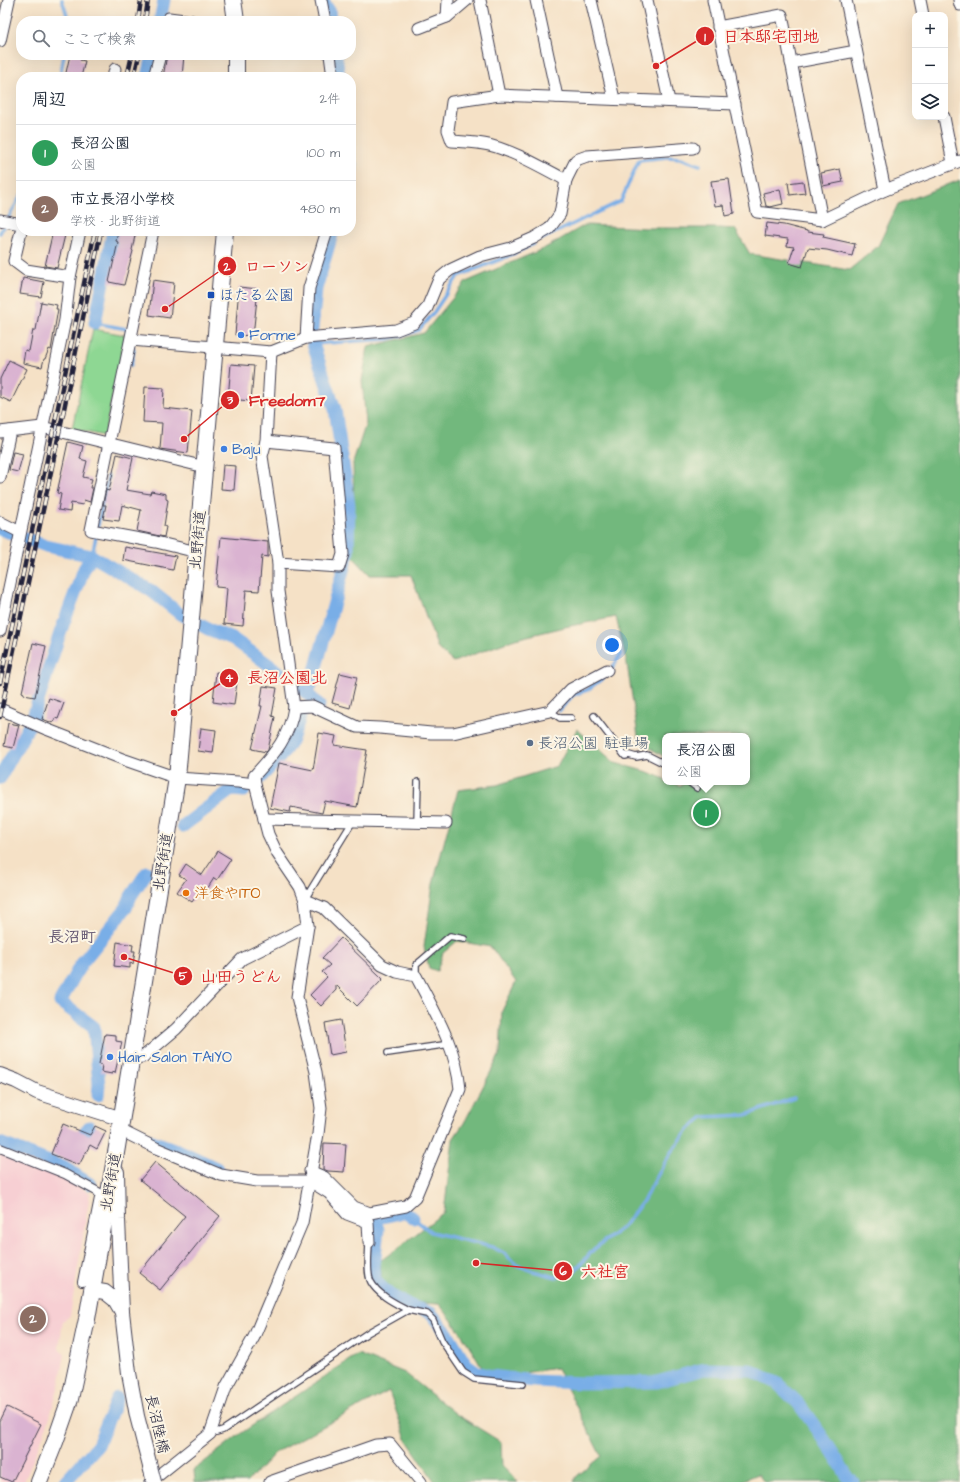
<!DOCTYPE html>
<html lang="ja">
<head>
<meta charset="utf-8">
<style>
	body { margin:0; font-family:"Architects Daughter","Klee One",sans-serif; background:#f6f6f7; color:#1f2937 }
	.controls { position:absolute; right:12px; top:12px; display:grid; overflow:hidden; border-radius:8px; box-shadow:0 4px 16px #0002 }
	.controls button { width:36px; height:36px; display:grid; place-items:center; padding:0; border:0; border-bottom:1px solid #e0e1e3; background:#fff; color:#1f2937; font:20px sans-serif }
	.you { position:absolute; left:612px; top:645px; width:14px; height:14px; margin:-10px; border:3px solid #fff; border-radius:50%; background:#1a73e8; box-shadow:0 0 0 6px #1a73e833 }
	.badge { display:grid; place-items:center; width:26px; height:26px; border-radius:50%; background:#0f766e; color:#fff; font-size:13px; font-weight:700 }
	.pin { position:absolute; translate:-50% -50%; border:2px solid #fff; box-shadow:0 1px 4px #0006 }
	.popup { position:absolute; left:662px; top:733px; width:88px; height:52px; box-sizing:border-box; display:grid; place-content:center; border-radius:8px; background:#fff; filter:drop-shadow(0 1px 3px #0005); font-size:13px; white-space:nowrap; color:#747a83 }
	.popup b { font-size:15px; color:#1f2937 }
	.popup::after { content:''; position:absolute; left:50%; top:100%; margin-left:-8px; border:8px solid transparent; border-top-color:#fff }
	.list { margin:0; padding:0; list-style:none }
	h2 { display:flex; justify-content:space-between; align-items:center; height:52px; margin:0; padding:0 16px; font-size:17px }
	h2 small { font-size:13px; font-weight:400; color:#747a83 }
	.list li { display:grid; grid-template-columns:26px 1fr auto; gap:12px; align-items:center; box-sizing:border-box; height:56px; padding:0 16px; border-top:1px solid #e0e1e3 }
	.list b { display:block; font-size:15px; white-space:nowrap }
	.list p { margin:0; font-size:13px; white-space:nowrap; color:#747a83 }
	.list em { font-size:13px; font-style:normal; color:#747a83 }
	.icon { flex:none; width:22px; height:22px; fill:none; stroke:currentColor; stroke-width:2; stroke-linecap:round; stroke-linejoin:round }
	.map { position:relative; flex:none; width:960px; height:1482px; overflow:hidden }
	.search { position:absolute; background:#fff; box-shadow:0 4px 16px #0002; left:16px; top:16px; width:340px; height:44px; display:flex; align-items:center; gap:10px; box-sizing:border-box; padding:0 14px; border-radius:16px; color:#747a83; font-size:15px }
	.panel { position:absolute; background:#fff; box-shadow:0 4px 16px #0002; left:16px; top:72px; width:340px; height:164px; border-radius:16px }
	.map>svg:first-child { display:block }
</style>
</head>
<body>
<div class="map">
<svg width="960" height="1482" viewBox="0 0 960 1482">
	<rect width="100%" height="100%" fill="#fcf5e5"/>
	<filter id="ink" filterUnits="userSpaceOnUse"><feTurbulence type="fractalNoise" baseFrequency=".025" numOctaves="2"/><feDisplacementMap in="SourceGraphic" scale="8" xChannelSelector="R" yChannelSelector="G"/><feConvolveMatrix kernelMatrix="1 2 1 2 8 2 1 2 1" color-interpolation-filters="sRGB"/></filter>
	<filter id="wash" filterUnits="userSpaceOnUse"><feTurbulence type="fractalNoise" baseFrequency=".012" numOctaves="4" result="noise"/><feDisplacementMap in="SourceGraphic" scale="16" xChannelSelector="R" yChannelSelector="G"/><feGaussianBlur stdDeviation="0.9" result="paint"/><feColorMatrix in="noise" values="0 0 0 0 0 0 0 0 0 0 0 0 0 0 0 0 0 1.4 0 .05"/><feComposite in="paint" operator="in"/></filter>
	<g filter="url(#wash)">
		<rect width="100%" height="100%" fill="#f5e1c6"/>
		<!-- built -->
		<path fill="#f7cfd3" d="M0,1153L53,1173L90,1193L70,1316L63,1321L59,1348L65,1354L60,1381L48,1423L24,1482H0Z"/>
		<!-- green -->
		<path fill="#8ed793" stroke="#587c67" d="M93,329L125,335L104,436L72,429Z"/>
		<!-- forest -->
		<g fill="#72b87d" stroke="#4a6d5c">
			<path d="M960,180V1482H764L758,1474L739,1482H574L576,1477L601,1456L557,1368L488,1378C474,1352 458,1327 439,1304L421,1303H383L380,1261L402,1245L444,1212L453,1139L464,1123L500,1054L502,1011L516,982L491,947L457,941L443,953L437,971L429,968L424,947L433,884L458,790L497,785L557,766L577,729L615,763L648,772L665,779V782H671L680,786L687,782H747V736H665V757L639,742L627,664L616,617L565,627L515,639L453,662L438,649L411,575H370L353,557L354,506L353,463L366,423L362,381L368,347L424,333L466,282L545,248L585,225L649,228H719L735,229L750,254L849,270L878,246L898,204Z"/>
			<path d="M358,1354L405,1373L456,1414L501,1442L502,1465L518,1482H435L406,1439L389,1391L276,1452L247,1482H195L194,1470L240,1434Z"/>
		</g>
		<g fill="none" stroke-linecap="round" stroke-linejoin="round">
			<!-- stream -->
			<g stroke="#79aee7" stroke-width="3.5">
				<path d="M62,0L69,21"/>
				<path d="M60,77L64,55"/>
				<path d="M0,233L21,195"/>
				<path d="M542,239L621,201L639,160L668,157L681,158L700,165"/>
				<path d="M95,323L127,329L128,334"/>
				<path d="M313,344L388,339L419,330L434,312L458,276L514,254L533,244"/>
				<path d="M131,365L134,350L133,347"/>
				<path d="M92,556L108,476"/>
				<path d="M611,671L621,653"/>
				<path d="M559,711L573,695L587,690L603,678"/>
				<path d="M413,1218L431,1232L492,1247L504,1253L517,1265L533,1271L556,1277L571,1275L594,1249L623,1227L643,1201L671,1152L690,1128L703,1117L746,1115L794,1098"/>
			</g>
			<!-- canal -->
			<g stroke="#79aee7" stroke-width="13">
				<path d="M322,0L330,12L331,21"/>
				<path d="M160,21L164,0"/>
				<path d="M336,55L339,77"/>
				<path d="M148,77L153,55"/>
				<path d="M351,165V171"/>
				<path d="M95,323L113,231"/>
				<path d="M312,329L316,289L333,231"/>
				<path d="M0,529L46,546L92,556L150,590L180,614L208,629L233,639L282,674"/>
				<path d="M298,685L319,705"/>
				<path d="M311,685L348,553L349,505L335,409L313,344"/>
				<path d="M0,778L32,720L60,633L84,569L92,556"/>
				<path d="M260,778L280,757L291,742L300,717"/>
				<path d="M183,826L231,790L244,791"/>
				<path d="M98,1095L99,1085L94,1027L60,1002L81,964L126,908L131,896L147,872"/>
				<path d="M150,1140L182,1152L218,1169"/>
				<path d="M0,1143L63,1167L90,1184"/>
				<path d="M76,1147L89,1127"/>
				<path d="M366,1218L373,1219L405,1212L413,1218"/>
				<path d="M373,1219L378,1229L374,1266L375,1281L390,1295L409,1305L431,1313L448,1334L466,1364L477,1372L491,1376L534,1381L582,1383L657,1382L704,1369L750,1370L777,1383L798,1403L822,1436L850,1480L853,1482"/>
				<path d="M65,1482L98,1445L117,1398"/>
			</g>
		</g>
		<g id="blocks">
			<!-- building -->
			<g fill="#dab3d1">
				<path d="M70,55H81L80,60L85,61L81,77H65Z"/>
				<path d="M167,55H184L182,77H163Z"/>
				<path d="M840,169L843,182L823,186L821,173Z"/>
				<path d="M729,179L734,214L725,216L723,205L715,206L711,181Z"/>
				<path d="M803,181L805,193L790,195L788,183Z"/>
				<path d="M780,189L783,204L770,207L766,206L763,193Z"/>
				<path d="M767,223L784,225L807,231V232L824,234L823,237L855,244L852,256L827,250L808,248L802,267L789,263L794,247L787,246L788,239L765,236Z"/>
				<path d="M53,231H66L57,268L45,266Z"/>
				<path d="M118,231H136L132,250L133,251L124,285L109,282L118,242L116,241Z"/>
				<path d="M23,278L44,282L41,297L20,294Z"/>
				<path d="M153,280L174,283L170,318L149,315Z"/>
				<path d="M239,287L258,289L253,336L235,335Z"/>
				<path d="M41,302L57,305L56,309H58L51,350L49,349L45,359H44L42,367L23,363L25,350L29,351L33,330H36Z"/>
				<path d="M9,360L27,369L11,402L0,397V379Z"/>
				<path d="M231,364L254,366L251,401L228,399Z"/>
				<path d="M145,387L164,388L163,408L192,411L188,453L160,449L162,423L143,422Z"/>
				<path d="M68,442L83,446L80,459L87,461L83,477L92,479L90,488H93L90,502L84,500L83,505L71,503L70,512L58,510L61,494L57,493Z"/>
				<path d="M13,452L23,454L18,472L9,470Z"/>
				<path d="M117,454L133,458L126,490L150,494L151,491L166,494V499L168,500L164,526L166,527L164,537L137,531L141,510L122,505L119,521L103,519L106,505H103L106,490L109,491Z"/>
				<path d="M223,465L236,466L234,490L221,489Z"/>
				<path d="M221,537L268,542V557L262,556L259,591L246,590L243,626L224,624L227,588L216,587Z"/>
				<path d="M125,547L176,556L173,570L123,560Z"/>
				<path d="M33,643L46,646L35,697L24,695V693L22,692Z"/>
				<path d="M216,672L238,674L234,705L213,702Z"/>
				<path d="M340,673L357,677L350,708L332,703Z"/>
				<path d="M263,686L277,688L272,716L275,717L268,750L266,752L252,749L262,706H260Z"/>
				<path d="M49,698L64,703L58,719L55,718L53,723L42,719Z"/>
				<path d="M8,723L19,725L13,748L4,746Z"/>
				<path d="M201,728L216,730L213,753L198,751Z"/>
				<path d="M319,733L336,736L334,745L367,750L357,807L325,801L322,813L291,807L290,812L270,808L279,763L313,770Z"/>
				<path d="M218,851L231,859L217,880L214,878L204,894L200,891L192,902L177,892L186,879L179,875L186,864L202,875Z"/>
				<path d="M341,938L383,979L357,1006L336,985V990L321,1006L310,995L327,977L322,972L330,965L322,958Z"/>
				<path d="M117,942L133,945L132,951H135L133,964L130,963V968L114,966Z"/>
				<path d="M341,1020L346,1052L330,1055L325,1023Z"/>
				<path d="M105,1034L116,1035V1041L122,1042L115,1073L112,1072V1074L101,1072L102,1065L99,1064Z"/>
				<path d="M63,1124L90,1135L95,1126L106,1131L97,1149L90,1145L79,1165L51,1154Z"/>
				<path d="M324,1143L346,1144L344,1172L328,1171L323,1169Z"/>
				<path d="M155,1162L220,1216L160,1290L139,1273L185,1216L140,1180Z"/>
				<path d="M7,1407L41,1424L12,1482L0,1477V1421Z"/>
			</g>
		</g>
	</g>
	<g filter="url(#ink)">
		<use href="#blocks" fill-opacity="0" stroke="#423f50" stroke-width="1"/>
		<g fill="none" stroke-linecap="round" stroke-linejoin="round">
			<!-- service casing -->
			<g stroke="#423f50" stroke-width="8">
				<g id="service">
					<path d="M550,711L560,718H571"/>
					<path d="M594,716L625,756L629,755L636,757L647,755L665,764"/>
					<path d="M689,782L697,788"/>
					<path d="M417,822L418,782"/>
					<path d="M305,899L353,821"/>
					<path d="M416,976V965L450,936L464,939"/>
					<path d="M388,1053L450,1044"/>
					<path d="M369,1242C369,1252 366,1273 371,1282C378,1295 395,1303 408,1310"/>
					<path d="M210,1434L223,1430L369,1332L408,1310L427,1314L433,1320L442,1341L463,1372L474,1379L523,1384"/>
				</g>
			</g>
			<!-- pedestrian casing -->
			<g stroke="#423f50" stroke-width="10">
				<path id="pedestrian" d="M0,1148L65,1174L100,1193L82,1282"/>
			</g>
			<!-- minor casing -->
			<g stroke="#423f50" stroke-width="13">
				<g id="minor">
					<path d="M321,0L325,21"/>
					<path d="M480,0L499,95"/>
					<path d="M536,0L557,97"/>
					<path d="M591,0L614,99"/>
					<path d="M647,0L669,101"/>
					<path d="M713,0L757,212L822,220L885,190L960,161"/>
					<path d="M846,0L885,190"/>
					<path d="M920,0L923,15"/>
					<path d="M959,0L960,5"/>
					<path d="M447,17L448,0"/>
					<path d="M168,21L169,18L192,21"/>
					<path d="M718,27L782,15L822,220"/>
					<path d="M419,28L447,17L467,0"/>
					<path d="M0,41L9,0"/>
					<path d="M330,55L333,77"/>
					<path d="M791,63L856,51"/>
					<path d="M113,77L115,69"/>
					<path d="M154,77L160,55"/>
					<path d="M944,117L953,163"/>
					<path d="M693,148L587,156L576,160L566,180C541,167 516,152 489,145C478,142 464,142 452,141L448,130L452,102L499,95L735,104"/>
					<path d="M0,220L21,224"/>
					<path d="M21,231L14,261L26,270L70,277"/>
					<path d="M153,231L91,530L156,542L197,552"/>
					<path d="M306,338L309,288L327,231"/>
					<path d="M131,340L271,352L306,338L396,330L414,323L427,308L439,279L450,270L480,256L511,248L534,238L549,229L560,214L566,180"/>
					<path d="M0,432L42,427L205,467"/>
					<path d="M266,441L334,448L343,554L339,567L278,563"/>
					<path d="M0,477L10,431"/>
					<path d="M0,522L20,532"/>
					<path d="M0,631L65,320L70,277L80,231"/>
					<path d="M294,707L312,706L357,727L380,728L431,733H453L550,711L571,689L607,670"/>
					<path d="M0,709L46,729L125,760L177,778L238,782L255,784"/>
					<path d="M264,819L446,823"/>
					<path d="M305,900L324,908L382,965L397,972L416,976C435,1013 456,1047 460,1089L415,1198L406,1206L370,1213L354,1207L324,1177L310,1171"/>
					<path d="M132,1058L143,1057L176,1029L242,959L308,926"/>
					<path d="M120,1130L156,1148L221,1175L257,1181H310L329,1193L347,1214L368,1222L369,1242"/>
					<path d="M150,1482L210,1434L226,1387L254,1337L302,1223L318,1134L321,1108L316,1072L297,997L308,926L305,900L300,887L277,853L268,834L255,784L254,776C273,755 290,737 294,707L278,591V563L262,456L266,441L271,352"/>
					<path d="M270,1482L376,1445L390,1444L421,1482"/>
				</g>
			</g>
			<!-- tertiary casing -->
			<g stroke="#423f50" stroke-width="16">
				<g id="tertiary">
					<path d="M0,1075L16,1081L37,1092L122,1119"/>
					<path d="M117,1172L118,1220L122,1312"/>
					<path d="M92,1290L105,1292L115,1300L122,1312L129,1373"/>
				</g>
			</g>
			<!-- secondary casing -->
			<g stroke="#423f50" stroke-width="18">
				<g id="secondary">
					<path d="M233,0L236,21"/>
					<path d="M236,55V77"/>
					<path d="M39,1482L55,1442L70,1399L87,1319L117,1147L177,778L225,231"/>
				</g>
			</g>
			<!-- service -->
			<use href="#service" stroke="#fff" stroke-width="5.5"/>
			<!-- pedestrian -->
			<use href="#pedestrian" stroke="#fff" stroke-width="8"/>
			<!-- minor -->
			<use href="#minor" stroke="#fff" stroke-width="11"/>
			<!-- tertiary -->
			<use href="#tertiary" stroke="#fff" stroke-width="14"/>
			<!-- secondary -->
			<use href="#secondary" stroke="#fff" stroke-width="16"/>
			<!-- rail casing -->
			<g stroke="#22223b" stroke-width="4.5">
				<g id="rail">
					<path d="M138,21L141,0"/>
					<path d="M145,21L148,0"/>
					<path d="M127,77L132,55"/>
					<path d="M134,77L139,55"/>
					<path d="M0,683L95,231"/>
					<path d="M0,717L101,231"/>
				</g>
			</g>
			<!-- rail -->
			<use href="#rail" stroke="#fcf5e5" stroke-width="3" stroke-dasharray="9" stroke-linecap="butt"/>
			<!-- tertiary-bridge casing -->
			<g stroke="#423f50" stroke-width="16" stroke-linecap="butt">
				<path id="tertiary-bridge" d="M129,1373L137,1416L154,1482"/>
			</g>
			<!-- tertiary-bridge -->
			<use href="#tertiary-bridge" stroke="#fff" stroke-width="14"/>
		</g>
	</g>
	<!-- markers -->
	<rect fill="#1a4fb4" stroke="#fcf5e5" stroke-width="1.5" x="207" y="291" width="8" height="8" rx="2"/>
	<g fill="#3f7fe0" stroke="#fcf5e5" stroke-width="1.5">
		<circle cx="241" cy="335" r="4"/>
		<circle cx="224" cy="449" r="4"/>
		<circle cx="110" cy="1057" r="4"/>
	</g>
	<circle fill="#5c6f8a" stroke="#fcf5e5" stroke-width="1.5" cx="530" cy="743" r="4"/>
	<circle fill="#e8710a" stroke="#fcf5e5" stroke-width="1.5" cx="186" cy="893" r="4"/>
	<g text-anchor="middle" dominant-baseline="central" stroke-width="4" stroke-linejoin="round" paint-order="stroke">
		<!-- transit labels -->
		<g font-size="15" fill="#164399" stroke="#fcf5e5" text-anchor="start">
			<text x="219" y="295">ほたる公園</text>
		</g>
		<!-- shop labels -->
		<g font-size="15" fill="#366cbe" stroke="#fcf5e5" text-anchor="start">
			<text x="249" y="335">Forme</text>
			<text x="232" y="449">Baju</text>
			<text x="118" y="1057">Hair Salon TAIYO</text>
		</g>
		<!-- street labels -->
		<g font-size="15" fill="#22223b" stroke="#fcf5e5">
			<text transform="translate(198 540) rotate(-85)">北野街道</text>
			<text transform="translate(163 862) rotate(-81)">北野街道</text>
			<text transform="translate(111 1182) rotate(-80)">北野街道</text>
			<text transform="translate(157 1424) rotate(77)">長沼陸橋</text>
		</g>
		<!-- service labels -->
		<g font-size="15" fill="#4e5e75" stroke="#fcf5e5" text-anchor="start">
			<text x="538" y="743">長沼公園 駐車場</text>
		</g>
		<!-- food labels -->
		<g font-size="15" fill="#c56008" stroke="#fcf5e5" text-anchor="start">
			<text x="194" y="893">洋食やITO</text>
		</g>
		<!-- neighbourhood labels -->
		<g font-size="16" font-weight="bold" fill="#625570" stroke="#fcf5e5">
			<text x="72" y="937">長沼町</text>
		</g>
	</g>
	<!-- callouts -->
	<path fill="none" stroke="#d62828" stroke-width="1.5" d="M656 66L705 36M165 309L227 266M184 439L230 400M174 713L229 678M124 957L183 976M476 1263L563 1271"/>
	<g fill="#d62828" stroke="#fcf5e5" stroke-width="1.5">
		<circle cx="656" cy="66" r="4"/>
		<circle cx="165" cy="309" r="4"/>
		<circle cx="184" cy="439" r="4"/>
		<circle cx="174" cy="713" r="4"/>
		<circle cx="124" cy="957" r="4"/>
		<circle cx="476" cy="1263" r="4"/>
		<circle cx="705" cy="36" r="10"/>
		<circle cx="227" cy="266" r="10"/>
		<circle cx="230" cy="400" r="10"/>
		<circle cx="229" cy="678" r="10"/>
		<circle cx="183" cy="976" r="10"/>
		<circle cx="563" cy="1271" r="10"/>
	</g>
	<g font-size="12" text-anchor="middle" font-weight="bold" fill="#fff">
		<text x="705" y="41">1</text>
		<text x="227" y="271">2</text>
		<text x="230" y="404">3</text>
		<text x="229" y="682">4</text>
		<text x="183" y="980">5</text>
		<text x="563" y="1275">6</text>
	</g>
	<g font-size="16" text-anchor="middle" font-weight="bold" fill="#d62828" stroke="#fcf5e5" stroke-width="4" stroke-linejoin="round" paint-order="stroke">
		<text x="771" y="42">日本邸宅団地</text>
		<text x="277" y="272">ローソン</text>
		<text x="287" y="406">Freedom7</text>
		<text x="287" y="683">長沼公園北</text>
		<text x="241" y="982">山田うどん</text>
		<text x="605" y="1277">六社宮</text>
	</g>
</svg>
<div class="controls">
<button>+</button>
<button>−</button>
<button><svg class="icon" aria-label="layers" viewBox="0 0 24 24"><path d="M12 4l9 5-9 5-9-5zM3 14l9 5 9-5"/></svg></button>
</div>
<div class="you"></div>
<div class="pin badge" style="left:706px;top:813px;background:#2e9e5b">1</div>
<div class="popup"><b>長沼公園</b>公園</div>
<div class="pin badge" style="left:33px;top:1319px;background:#8d6e63">2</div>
<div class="search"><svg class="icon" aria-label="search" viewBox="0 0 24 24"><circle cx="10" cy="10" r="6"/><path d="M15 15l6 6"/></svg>ここで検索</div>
<section class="panel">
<h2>周辺<small>2件</small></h2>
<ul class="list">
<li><span class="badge" style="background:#2e9e5b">1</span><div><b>長沼公園</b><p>公園</p></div><em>100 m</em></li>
<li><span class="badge" style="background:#8d6e63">2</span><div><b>市立長沼小学校</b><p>学校 · 北野街道</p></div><em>480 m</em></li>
</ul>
</section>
</div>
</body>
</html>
